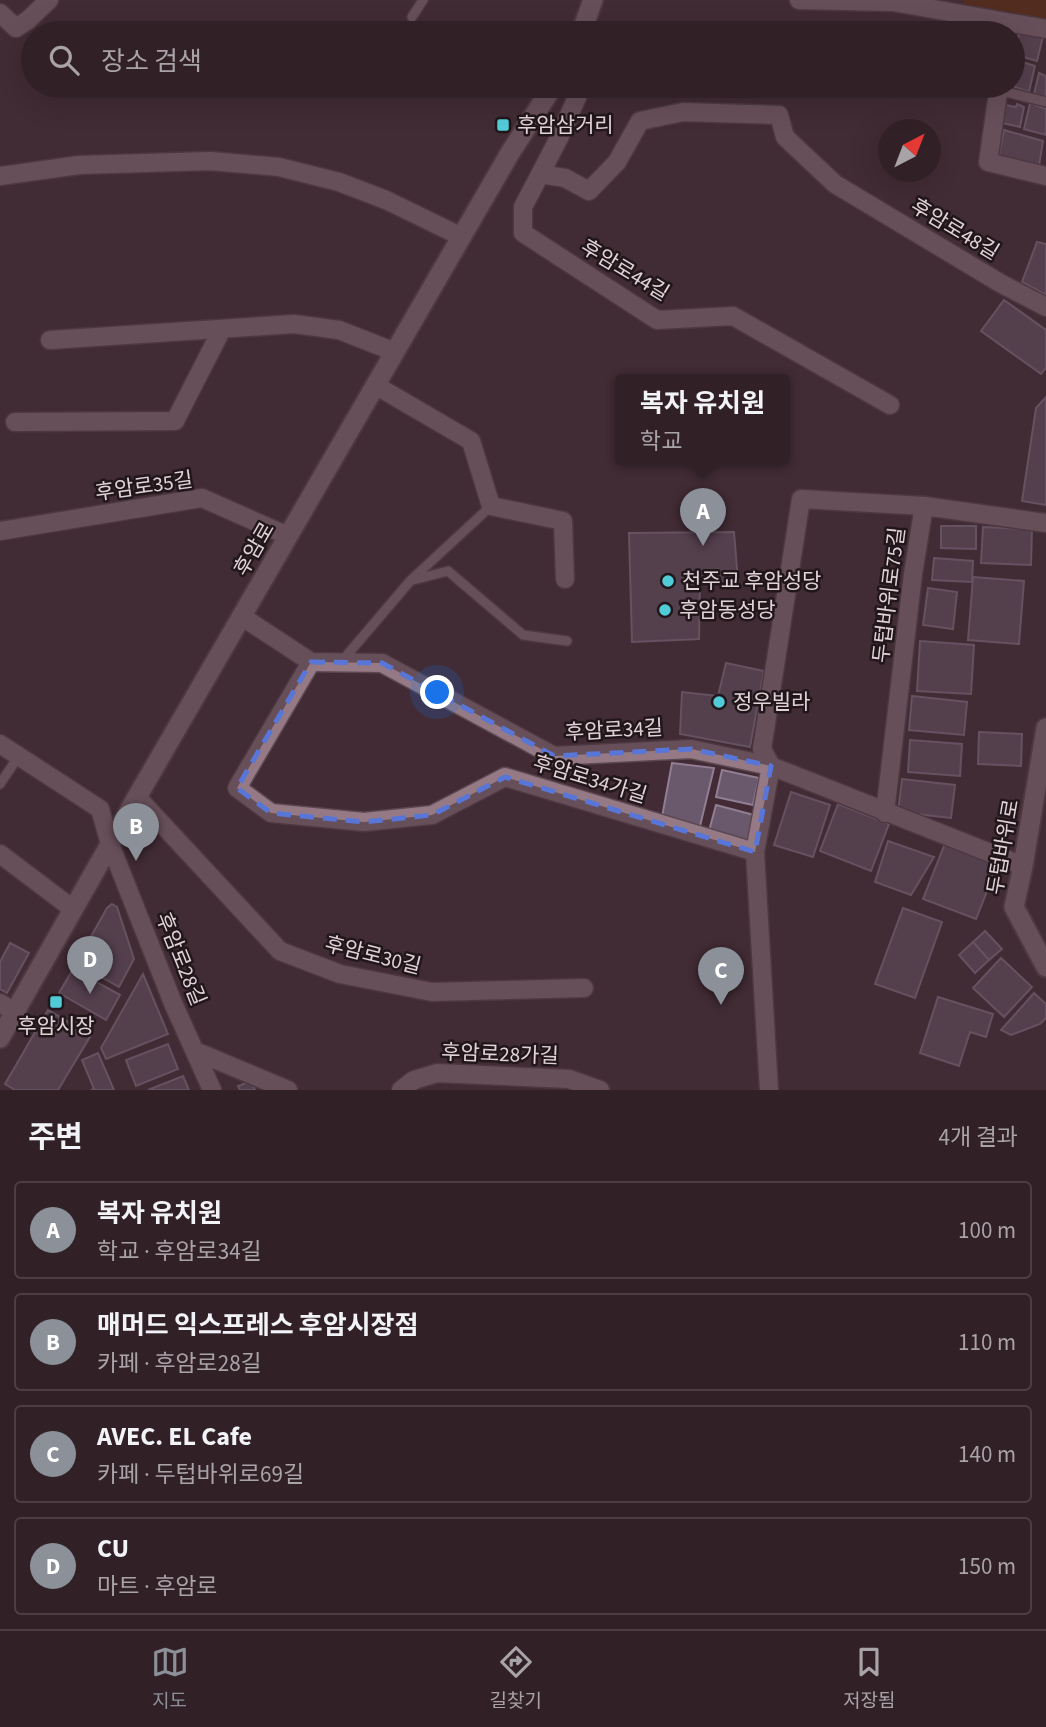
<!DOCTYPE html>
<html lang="ko">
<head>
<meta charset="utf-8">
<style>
	body { margin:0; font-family:"Source Sans 3","Noto Sans KR",sans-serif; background:#3d2d33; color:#f1f3f6 }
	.compass { position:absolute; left:878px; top:119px; width:63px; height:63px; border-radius:50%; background:#322027; box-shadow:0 7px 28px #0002; rotate:42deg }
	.you { position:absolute; left:438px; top:693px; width:24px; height:24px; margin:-18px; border:5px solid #fff; border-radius:50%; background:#1a73e8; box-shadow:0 0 0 10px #1a73e833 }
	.badge { display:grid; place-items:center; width:46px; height:46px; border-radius:50%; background:#8c9099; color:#fff; font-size:23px; font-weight:700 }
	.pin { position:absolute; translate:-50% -58px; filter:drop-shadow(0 2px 4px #0008) }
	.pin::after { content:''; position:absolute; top:37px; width:24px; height:21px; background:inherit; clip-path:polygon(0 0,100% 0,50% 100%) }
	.popup { position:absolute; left:615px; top:374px; width:175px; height:91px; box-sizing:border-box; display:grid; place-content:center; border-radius:7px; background:#322027; filter:drop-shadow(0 2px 5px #0005); font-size:23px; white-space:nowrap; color:#a8a3a7 }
	.popup b { font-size:26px; color:#f1f3f6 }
	.popup::after { content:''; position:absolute; left:50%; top:100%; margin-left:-14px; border:14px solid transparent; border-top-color:#322027 }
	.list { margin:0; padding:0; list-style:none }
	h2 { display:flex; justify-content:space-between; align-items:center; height:91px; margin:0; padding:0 28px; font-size:30px }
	h2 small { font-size:23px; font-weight:400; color:#a8a3a7 }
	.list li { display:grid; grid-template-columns:46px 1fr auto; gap:21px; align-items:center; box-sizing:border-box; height:98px; margin:0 14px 14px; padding:0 14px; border:2px solid #4d3e44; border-radius:7px }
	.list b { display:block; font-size:26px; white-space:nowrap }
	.list p { margin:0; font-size:23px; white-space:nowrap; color:#a8a3a7 }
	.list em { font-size:23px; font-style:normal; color:#a8a3a7 }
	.icon { flex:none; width:38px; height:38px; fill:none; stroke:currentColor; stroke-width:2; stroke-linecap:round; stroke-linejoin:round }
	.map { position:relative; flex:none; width:1046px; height:1090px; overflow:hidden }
	.search { position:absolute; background:#322027; box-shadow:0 7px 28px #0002; left:21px; right:21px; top:21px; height:77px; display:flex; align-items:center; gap:18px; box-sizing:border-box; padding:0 24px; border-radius:38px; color:#a8a3a7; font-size:26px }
	.sheet { height:539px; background:#322027 }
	nav { display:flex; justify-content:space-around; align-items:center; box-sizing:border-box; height:98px; border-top:2px solid #4d3e44; background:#322027; font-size:19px; color:#a8a3a7 }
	nav a { display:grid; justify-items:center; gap:4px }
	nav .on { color:#8c9099 }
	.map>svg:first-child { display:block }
</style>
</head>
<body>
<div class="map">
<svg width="1046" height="1090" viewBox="0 0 1046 1090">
	<rect width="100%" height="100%" fill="#422b34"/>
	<!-- green -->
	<path fill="#662f05" d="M964,0H1046V26L962,9Z"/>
	<!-- building -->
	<g fill="#6a586c" stroke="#917e93" stroke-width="2">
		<path d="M1020,31L1043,36L1037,61L1013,54Z"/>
		<path d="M1013,59L1035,66L1029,92L1015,87L1017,73L1013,72Z"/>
		<path d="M1039,73L1046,76V98L1034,94Z"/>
		<path d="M1030,103L1046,109V135L1024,129Z"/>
		<path d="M1017,104L1024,107L1020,127L1002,123L1005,105L1016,107Z"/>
		<path d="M1004,130L1043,141L1039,166L999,155Z"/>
		<path d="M1037,242L1046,244V295L1022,282Z"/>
		<path d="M1004,300L1046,330V368L1041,374L981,331Z"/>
		<path d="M1046,397V505L1022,501L1036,408Z"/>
		<path d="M941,526H976V549L941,548Z"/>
		<path d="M983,527L1032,529L1031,565L981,563Z"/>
		<path d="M734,532L738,581H700L699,639L632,642L629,533Z"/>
		<path d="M934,558L973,561L972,582L932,580Z"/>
		<path d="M973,577L1024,581L1019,644L968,640Z"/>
		<path d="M928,588L957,592L953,629L923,625Z"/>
		<path d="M920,641L974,645L971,694L917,691Z"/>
		<path d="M726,663L764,671L750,747L680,734L682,692L718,696Z"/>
		<path d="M912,696L967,702L964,735L909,730Z"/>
		<path d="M979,732L1022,734L1021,766L978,764Z"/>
		<path d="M910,740L962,744L960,776L908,772Z"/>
		<path d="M672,763L714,768L700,826L662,817Z"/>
		<path d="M722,770L759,778L753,805L716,797Z"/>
		<path d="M902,779L955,785L951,818L898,812Z"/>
		<path d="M791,792L830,805L813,857L774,845Z"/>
		<path d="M838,804L889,824L871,871L820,851Z"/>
		<path d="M716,805L754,815L747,842L709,831Z"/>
		<path d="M888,841L934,857L911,895L875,882Z"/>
		<path d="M946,841L999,861L976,919L923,899Z"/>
		<path d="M112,904L117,907L134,959L119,987L76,963L107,908Z"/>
		<path d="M903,908L942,922L915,998L875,984Z"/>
		<path d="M985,931L1002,949L989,960L973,942Z"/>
		<path d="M973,942L989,960L975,973L959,955Z"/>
		<path d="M10,943L29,953L7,993L0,989V962Z"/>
		<path d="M1001,958L1032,987L1004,1017L973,988Z"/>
		<path d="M73,969L120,995L106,1020L59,993Z"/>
		<path d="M143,974L168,1034L106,1059L101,1048Z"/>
		<path d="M1034,993L1046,1004V1018L1040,1024L1011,1035L1001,1030Z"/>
		<path d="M938,997L993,1014L986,1037L970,1032L959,1066L920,1053Z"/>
		<path d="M48,1010L91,1035L58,1090H15L5,1084Z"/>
		<path d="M168,1044L178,1069L136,1086L126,1060Z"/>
		<path d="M98,1053L114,1090H91L94,1089L82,1060Z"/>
		<path d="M183,1076L189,1090H148Z"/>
		<path d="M251,1081L255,1090H240L238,1086Z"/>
	</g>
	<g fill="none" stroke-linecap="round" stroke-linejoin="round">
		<!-- service casing -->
		<g stroke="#5c4851" stroke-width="12">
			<g id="service">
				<path d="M412,17L423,0"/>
				<path d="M998,90L1046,102"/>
				<path d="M413,580L448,571L523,635L567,641"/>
				<path d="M342,661L411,580L491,506"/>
				<path d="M0,784L18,757"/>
			</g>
		</g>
		<!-- minor casing -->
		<g stroke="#5c4851" stroke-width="21">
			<g id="minor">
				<path d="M799,0L893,2L1046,29"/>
				<path d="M0,13L16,28L28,20L49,0"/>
				<path d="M582,86L558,140L523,207V233L657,320L733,316L890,405"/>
				<path d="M999,86L988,162L1046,176"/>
				<path d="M540,174L565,178L589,191L617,162L640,121L683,112L779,115L785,137L835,184L1000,283L1046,307"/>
				<path d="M0,176L79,165L210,161L279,167L339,182L386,200L462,237"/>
				<path d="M50,340L294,324L339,330L395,352"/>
				<path d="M375,385L471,441L491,506L563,521L565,579"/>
				<path d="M15,422L175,421L222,329"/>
				<path d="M0,531L202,498L288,536"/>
				<path d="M241,616L311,662L382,663L554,756L691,749L771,766L1023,866"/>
				<path d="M311,662L237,788L271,813L364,822L432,815L505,777L755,852"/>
				<path d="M0,744L100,809L110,844L173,1003L212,1090"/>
				<path d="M137,797L280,951L340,974L432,992L584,988"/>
				<path d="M885,813L913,574L924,506L1046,523"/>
				<path d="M0,854L73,909"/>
				<path d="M0,1003L15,1012"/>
				<path d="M195,1051L288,1090"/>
				<path d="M401,1090L414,1080L437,1073L569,1079L600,1090"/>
				<path d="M769,1090L755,852L771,766L762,749L801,499L924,506"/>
			</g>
		</g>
		<!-- secondary casing -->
		<g stroke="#5c4851" stroke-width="23">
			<g id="secondary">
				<path d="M581,33L593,0"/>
				<path d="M1046,728L1023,866L1014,907L1046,967"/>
				<path d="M0,1038L137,797L510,153L553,86"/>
			</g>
		</g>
		<!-- service -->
		<use href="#service" stroke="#957a85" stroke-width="9"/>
		<!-- minor -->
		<use href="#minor" stroke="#957a85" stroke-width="18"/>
		<!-- secondary -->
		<use href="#secondary" stroke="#957a85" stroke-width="19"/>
	</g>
	<!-- marked area -->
	<path d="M0 0H1046V1090H0ZM311,662L382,663L554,756L691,749L771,766L755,852L505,777L432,815L364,822L271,813L237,788Z" fill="#422b34" fill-opacity=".55" fill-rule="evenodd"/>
	<path fill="none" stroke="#5876d8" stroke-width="5" stroke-dasharray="14 9" stroke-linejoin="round" d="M311,662L382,663L554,756L691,749L771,766L755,852L505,777L432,815L364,822L271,813L237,788Z"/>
	<!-- markers -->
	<g fill="#52cbd8" stroke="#21171b" stroke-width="2.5">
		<rect x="496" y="118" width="14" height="14" rx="3.5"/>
		<circle cx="668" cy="581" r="7"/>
		<circle cx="665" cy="610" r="7"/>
		<circle cx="719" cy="702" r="7"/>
		<rect x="49" y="995" width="14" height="14" rx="3.5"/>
	</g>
	<g text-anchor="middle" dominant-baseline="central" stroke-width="5" stroke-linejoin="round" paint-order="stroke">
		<!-- poi labels -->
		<g font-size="21" fill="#e2d2d8" stroke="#21171b" text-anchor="start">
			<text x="517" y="125">후암삼거리</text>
			<text x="682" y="581">천주교 후암성당</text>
			<text x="679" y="610">후암동성당</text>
			<text x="733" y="702">정우빌라</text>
			<text x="56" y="1026" text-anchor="middle">후암시장</text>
		</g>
		<!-- street labels -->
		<g font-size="21" fill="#e2d2d8" stroke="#21171b">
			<text transform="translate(955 229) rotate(31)">후암로48길</text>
			<text transform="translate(625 270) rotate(31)">후암로44길</text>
			<text transform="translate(144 486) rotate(-8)">후암로35길</text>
			<text transform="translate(254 549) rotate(-60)">후암로</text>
			<text transform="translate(889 595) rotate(-83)">두텁바위로75길</text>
			<text transform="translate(614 730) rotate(-3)">후암로34길</text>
			<text transform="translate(590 779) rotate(17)">후암로34가길</text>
			<text transform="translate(1003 847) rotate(-80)">두텁바위로</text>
			<text transform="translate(373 955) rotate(14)">후암로30길</text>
			<text transform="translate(181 959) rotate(68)">후암로28길</text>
			<text transform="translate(500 1054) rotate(2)">후암로28가길</text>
		</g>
	</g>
</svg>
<svg class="compass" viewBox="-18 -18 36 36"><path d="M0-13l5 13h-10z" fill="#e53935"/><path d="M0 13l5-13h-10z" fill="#a8a3a7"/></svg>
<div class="you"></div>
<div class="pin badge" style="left:703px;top:546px">A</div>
<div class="popup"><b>복자 유치원</b>학교</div>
<div class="pin badge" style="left:136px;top:861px">B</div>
<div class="pin badge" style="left:721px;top:1005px">C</div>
<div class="pin badge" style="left:90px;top:994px">D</div>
<div class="search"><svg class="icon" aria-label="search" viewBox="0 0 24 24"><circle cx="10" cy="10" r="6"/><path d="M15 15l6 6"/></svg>장소 검색</div>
</div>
<section class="sheet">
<h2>주변<small>4개 결과</small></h2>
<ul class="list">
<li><span class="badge">A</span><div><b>복자 유치원</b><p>학교 · 후암로34길</p></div><em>100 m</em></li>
<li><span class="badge">B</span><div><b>매머드 익스프레스 후암시장점</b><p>카페 · 후암로28길</p></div><em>110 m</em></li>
<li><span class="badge">C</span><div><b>AVEC. EL Cafe</b><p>카페 · 두텁바위로69길</p></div><em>140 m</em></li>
<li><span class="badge">D</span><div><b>CU</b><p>마트 · 후암로</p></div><em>150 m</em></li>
</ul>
</section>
<nav>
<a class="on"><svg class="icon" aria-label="map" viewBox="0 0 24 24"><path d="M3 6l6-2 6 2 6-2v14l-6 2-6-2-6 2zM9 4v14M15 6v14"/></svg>지도</a>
<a><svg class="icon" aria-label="directions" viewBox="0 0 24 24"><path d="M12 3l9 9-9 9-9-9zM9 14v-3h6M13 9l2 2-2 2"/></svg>길찾기</a>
<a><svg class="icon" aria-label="saved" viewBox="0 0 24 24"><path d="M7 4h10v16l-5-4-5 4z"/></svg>저장됨</a>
</nav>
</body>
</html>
